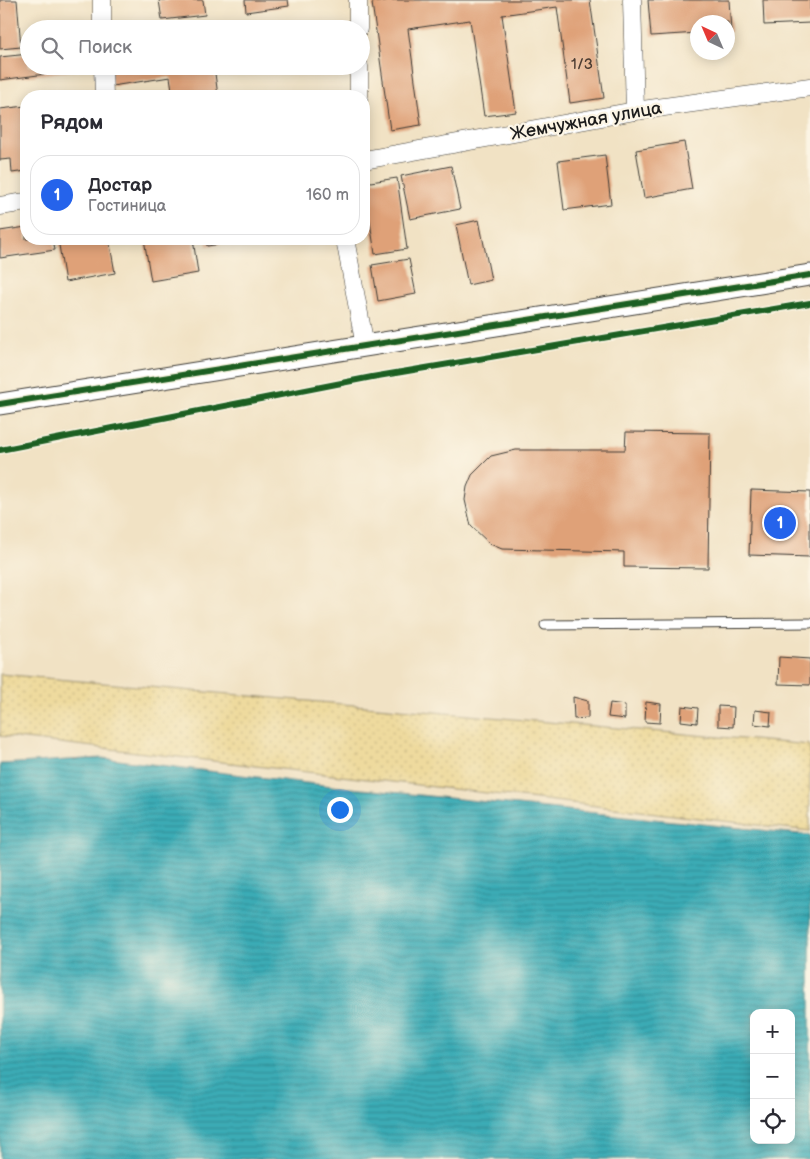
<!DOCTYPE html>
<html lang="ru">
<head>
<meta charset="utf-8">
<style>
	body { margin:0; font-family:"Balsamiq Sans",sans-serif; background:#f2f2f3; color:#2b2b33 }
	.controls { position:absolute; right:15px; bottom:15px; display:grid; overflow:hidden; border-radius:10px; box-shadow:0 2px 12px #0003 }
	.controls button { width:45px; height:45px; display:grid; place-items:center; padding:0; border:0; border-bottom:1px solid #e1e1e2; background:#fff; color:#2b2b33; font:25px sans-serif }
	.compass { position:absolute; left:690px; top:15px; width:45px; height:45px; border-radius:50%; background:#fff; box-shadow:0 2px 12px #0003; rotate:316deg }
	.you { position:absolute; left:339px; top:809px; width:18px; height:18px; margin:-12px; border:4px solid #fff; border-radius:50%; background:#1a73e8; box-shadow:0 0 0 8px #1a73e833 }
	.badge { display:grid; place-items:center; width:32px; height:32px; border-radius:50%; background:#2563eb; color:#fff; font-size:16px; font-weight:700 }
	.pin { position:absolute; translate:-50% -50%; border:2px solid #fff; box-shadow:0 1px 5px #0006 }
	.list { margin:0; padding:0; list-style:none }
	h2 { display:flex; justify-content:space-between; align-items:center; height:65px; margin:0; padding:0 20px; font-size:21px }
	h2 small { font-size:16px; font-weight:400; color:#7c7c81 }
	.list li { display:grid; grid-template-columns:32px 1fr auto; gap:15px; align-items:center; box-sizing:border-box; height:80px; margin:0 10px 10px; padding:0 10px; border:1px solid #e1e1e2; border-radius:20px }
	.list b { display:block; font-size:19px; white-space:nowrap }
	.list p { margin:0; font-size:16px; white-space:nowrap; color:#7c7c81 }
	.list em { font-size:16px; font-style:normal; color:#7c7c81 }
	.icon { flex:none; width:28px; height:28px; fill:none; stroke:currentColor; stroke-width:2; stroke-linecap:round; stroke-linejoin:round }
	.map { position:relative; flex:none; width:810px; height:1159px; overflow:hidden }
	.search { position:absolute; background:#fff; box-shadow:0 2px 12px #0003; left:20px; top:20px; width:350px; height:55px; display:flex; align-items:center; gap:12px; box-sizing:border-box; padding:0 18px; border-radius:28px; color:#7c7c81; font-size:19px }
	.panel { position:absolute; background:#fff; box-shadow:0 2px 12px #0003; left:20px; top:90px; width:350px; height:155px; border-radius:20px }
	.map>svg:first-child { display:block }
</style>
</head>
<body>
<div class="map">
<svg width="810" height="1159" viewBox="0 0 810 1159">
	<defs>
		<pattern id="sand-dots" width="8" height="8" patternUnits="userSpaceOnUse" patternTransform="scale(1.25)"><rect width="8" height="8" fill="#eeda9e"/><path d="M2 2h.1M6 6h.1" fill="none" stroke="#ccba88" stroke-width="1.8" stroke-linecap="round"/></pattern>
		<pattern id="water-rules" width="6" height="5" patternUnits="userSpaceOnUse" patternTransform="scale(1.25)"><rect width="6" height="5" fill="#3bacb6"/><path d="M0 2.5h6" fill="none" stroke="#318b93"/></pattern>
	</defs>
	<rect width="100%" height="100%" fill="#fcf5e5"/>
	<filter id="ink" filterUnits="userSpaceOnUse"><feTurbulence type="fractalNoise" baseFrequency=".02" numOctaves="2"/><feDisplacementMap in="SourceGraphic" scale="10" xChannelSelector="R" yChannelSelector="G"/><feConvolveMatrix kernelMatrix="1 2 1 2 8 2 1 2 1" color-interpolation-filters="sRGB"/></filter>
	<filter id="wash" filterUnits="userSpaceOnUse"><feTurbulence type="fractalNoise" baseFrequency=".0096" numOctaves="4" result="noise"/><feDisplacementMap in="SourceGraphic" scale="20" xChannelSelector="R" yChannelSelector="G"/><feGaussianBlur stdDeviation="1.12" result="paint"/><feColorMatrix in="noise" values="0 0 0 0 0 0 0 0 0 0 0 0 0 0 0 0 0 1.4 0 .05"/><feComposite in="paint" operator="in"/></filter>
	<g filter="url(#wash)">
		<rect width="100%" height="100%" fill="#f1e2c4"/>
		<!-- sand -->
		<path fill="url(#sand-dots)" stroke="#857b5d" d="M0,674L810,745V831L0,736Z"/>
		<!-- water -->
		<path fill="url(#water-rules)" stroke="#2c6469" fill-rule="evenodd" d="M102,758L332,786L810,835V1159H0V764ZM754,1013H791V1140H754Z"/>
		<g id="blocks">
			<!-- building -->
			<g fill="#dfa178">
				<path d="M0,0H17L21,47L0,49Z"/>
				<path d="M159,0H203L205,15L162,20Z"/>
				<path d="M245,0H288L289,6L246,12Z"/>
				<path d="M390,0H590L604,98L570,103L557,7L502,15L516,112L484,116L470,20L408,29L421,125L390,130L372,3Z"/>
				<path d="M648,0H729L731,32H728V22H698V33L651,36Z"/>
				<path d="M763,0H810V23L764,25Z"/>
				<path d="M29,54V66H83L84,69L0,80V57Z"/>
				<path d="M110,66H214L218,96H173L170,77L112,86Z"/>
				<path d="M26,106V171L12,173L11,159L0,160V109Z"/>
				<path d="M684,142L692,189L644,198L636,150Z"/>
				<path d="M605,155L611,204L564,210L558,161Z"/>
				<path d="M451,166L460,209L410,219L401,176Z"/>
				<path d="M397,178L407,249L375,254L364,183Z"/>
				<path d="M479,220L491,280L468,285L456,225Z"/>
				<path d="M26,227V239H53L55,250L0,258V231Z"/>
				<path d="M58,239H109L115,273L65,282Z"/>
				<path d="M144,239H193L198,273L151,281Z"/>
				<path d="M206,239H249V240L207,246Z"/>
				<path d="M409,259L416,294L378,301L372,265Z"/>
				<path d="M626,432L710,433L708,568L624,567V552L502,549L490,544L471,526L465,500L467,487L472,475L491,456L516,450H625Z"/>
				<path d="M751,490L810,492V557L749,555Z"/>
				<path d="M779,657L810,659V685L778,684Z"/>
				<path d="M573,697L588,701V718L574,719Z"/>
				<path d="M646,702L661,704L660,723L645,722Z"/>
				<path d="M610,703L625,705V719L608,717Z"/>
				<path d="M682,706L698,708L697,723L681,721Z"/>
				<path d="M718,706L734,707L733,727L718,726Z"/>
				<path d="M755,710L771,712L770,726L754,724Z"/>
			</g>
		</g>
	</g>
	<g filter="url(#ink)">
		<use href="#blocks" fill-opacity="0" stroke="#3c3a35" stroke-width="1"/>
		<g fill="none" stroke-linecap="round" stroke-linejoin="round">
			<!-- service casing -->
			<g stroke="#3c3a35" stroke-width="11">
				<path id="service" d="M545,625L810,623"/>
			</g>
			<!-- minor casing -->
			<g stroke="#3c3a35" stroke-width="19">
				<g id="minor">
					<path d="M102,0V29"/>
					<path d="M358,0V29"/>
					<path d="M632,0L635,111"/>
					<path d="M103,66L104,96"/>
					<path d="M359,66V96"/>
					<path d="M364,160L635,111L810,87"/>
					<path d="M0,206L26,202"/>
					<path d="M345,239L365,346"/>
				</g>
			</g>
			<!-- tertiary casing -->
			<g stroke="#3c3a35" stroke-width="23">
				<path id="tertiary" d="M0,404L810,275"/>
			</g>
			<!-- service -->
			<use href="#service" stroke="#fff" stroke-width="9"/>
			<!-- minor -->
			<use href="#minor" stroke="#fff" stroke-width="18"/>
			<!-- tertiary -->
			<use href="#tertiary" stroke="#fff" stroke-width="21"/>
			<!-- cycleway casing -->
			<g stroke="#fcf5e5" stroke-width="9">
				<g id="cycleway">
					<path d="M0,404L810,275"/>
					<path d="M0,450L372,377L810,303"/>
				</g>
			</g>
			<!-- cycleway -->
			<use href="#cycleway" stroke="#1b5e20" stroke-width="6"/>
		</g>
	</g>
	<g text-anchor="middle" dominant-baseline="central" stroke-width="4.5" stroke-linejoin="round" paint-order="stroke">
		<!-- number labels -->
		<g font-size="15" fill="#4d3d33">
			<text x="582" y="64">1/3</text>
		</g>
		<!-- street labels -->
		<g font-size="18" fill="#1c1c1c" stroke="#fcf5e5">
			<text transform="translate(586 121) rotate(-10)">Жемчужная улица</text>
		</g>
	</g>
</svg>
<div class="controls">
<button>+</button>
<button>−</button>
<button><svg class="icon" aria-label="locate" viewBox="0 0 24 24"><circle cx="12" cy="12" r="6"/><path d="M12 2v4M12 18v4M2 12h4M18 12h4"/></svg></button>
</div>
<svg class="compass" viewBox="-18 -18 36 36"><path d="M0-13l5 13h-10z" fill="#e53935"/><path d="M0 13l5-13h-10z" fill="#7c7c81"/></svg>
<div class="you"></div>
<div class="pin badge" style="left:780px;top:523px">1</div>
<div class="search"><svg class="icon" aria-label="search" viewBox="0 0 24 24"><circle cx="10" cy="10" r="6"/><path d="M15 15l6 6"/></svg>Поиск</div>
<section class="panel">
<h2>Рядом<small></small></h2>
<ul class="list">
<li><span class="badge">1</span><div><b>Достар</b><p>Гостиница</p></div><em>160 m</em></li>
</ul>
</section>
</div>
</body>
</html>
